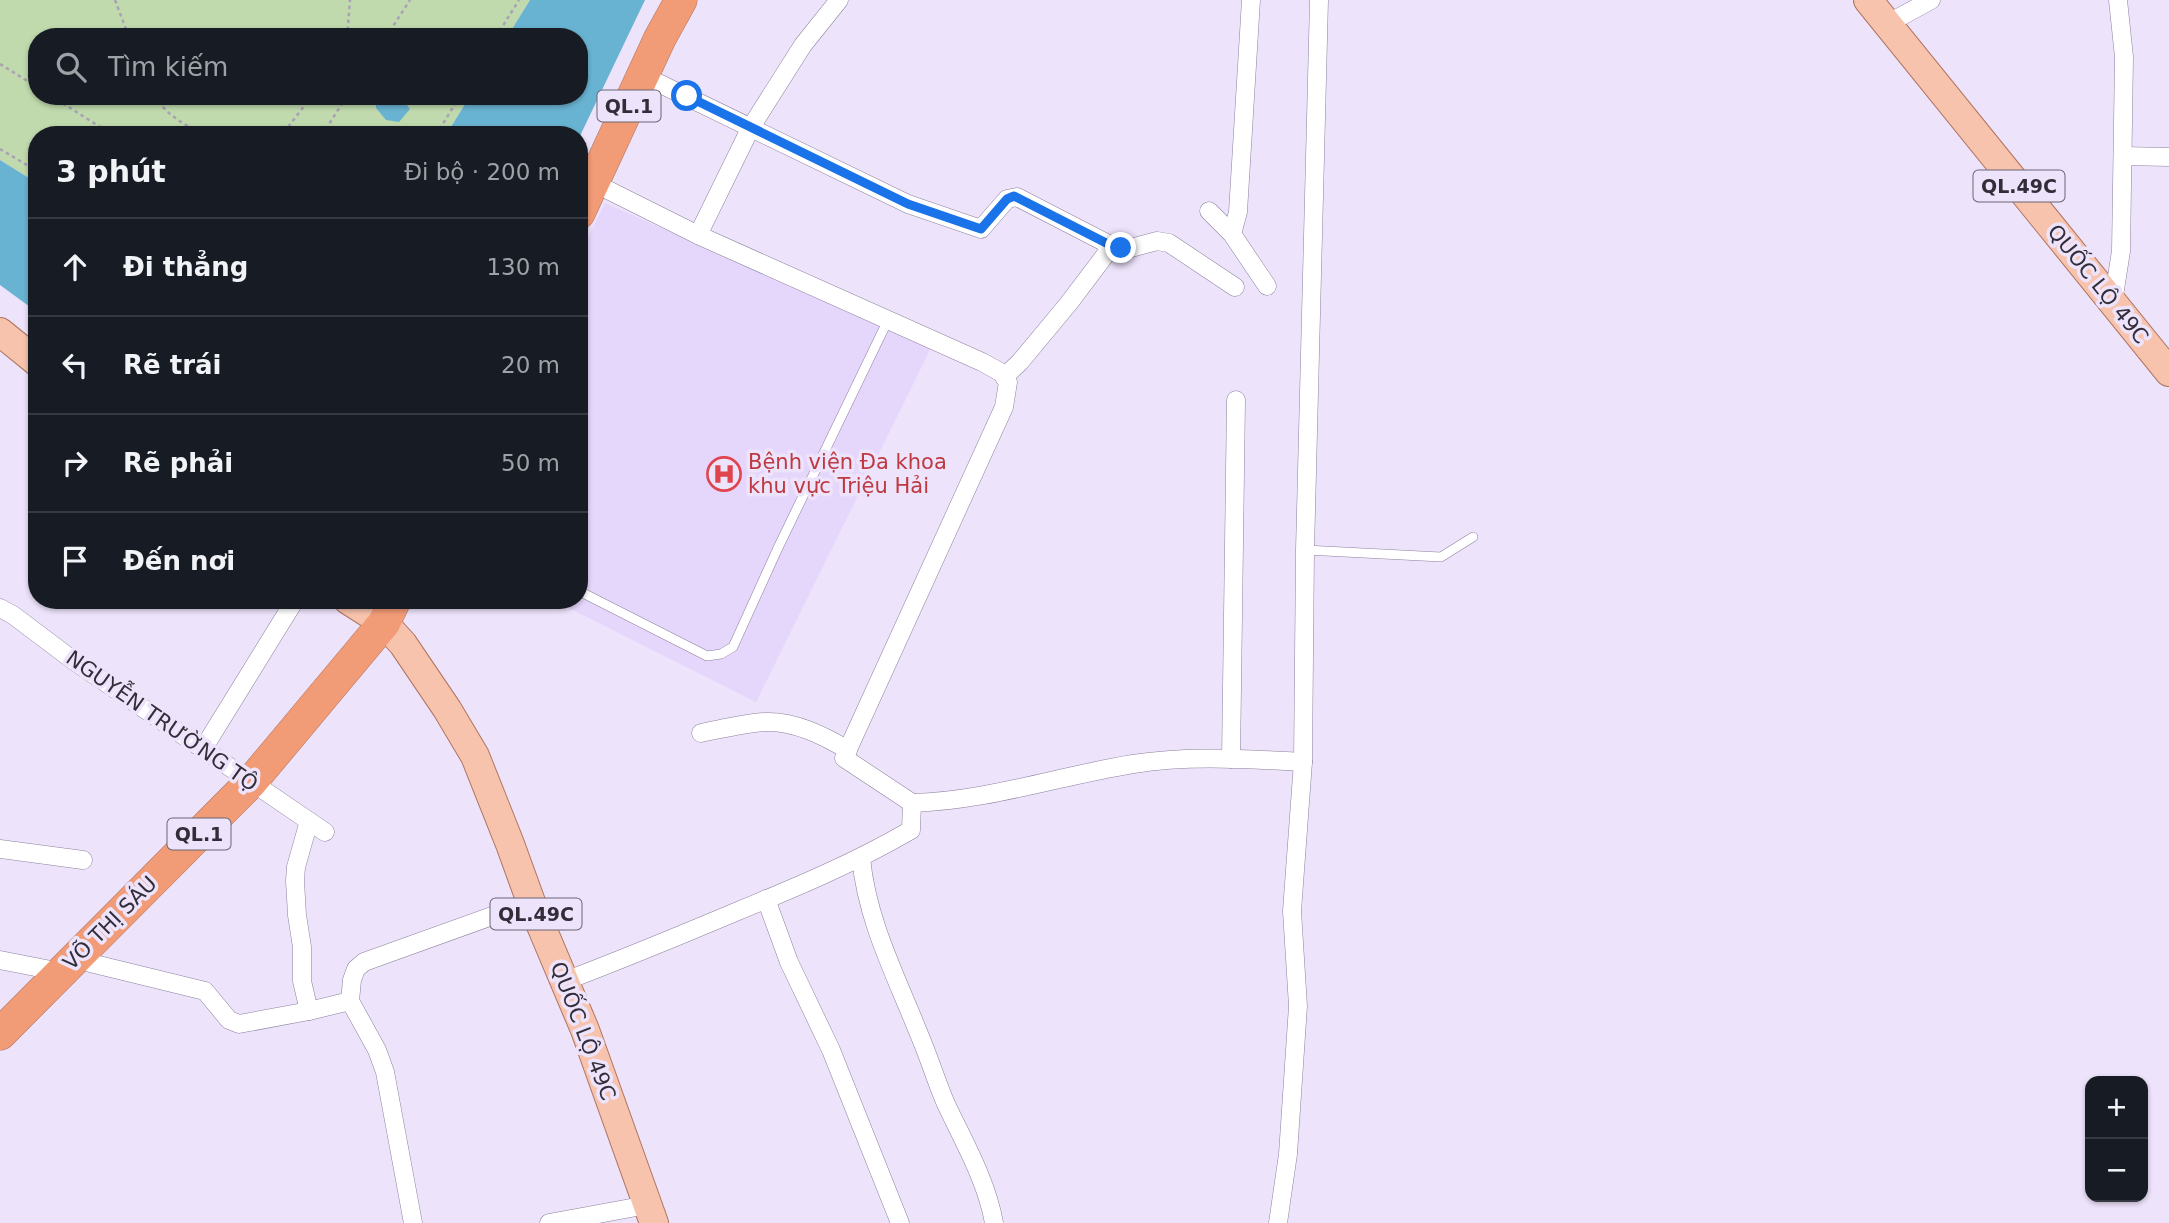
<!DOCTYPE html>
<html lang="vi">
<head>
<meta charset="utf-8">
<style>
	body { margin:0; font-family:"DejaVu Sans",sans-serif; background:#242831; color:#f1f3f6 }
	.controls { position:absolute; right:21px; bottom:21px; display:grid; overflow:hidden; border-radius:14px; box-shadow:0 2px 5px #0004 }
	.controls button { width:63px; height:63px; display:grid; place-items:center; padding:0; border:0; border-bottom:2px solid #363941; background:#171b24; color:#f1f3f6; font:35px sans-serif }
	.stop { position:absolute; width:21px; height:21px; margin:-16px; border:5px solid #1a73e8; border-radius:50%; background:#fff }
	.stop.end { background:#1a73e8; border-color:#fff; box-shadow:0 2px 7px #0008 }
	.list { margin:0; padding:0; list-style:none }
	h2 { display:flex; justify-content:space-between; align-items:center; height:91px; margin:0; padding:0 28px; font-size:30px }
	h2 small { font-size:23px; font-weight:400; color:#9ea1a6 }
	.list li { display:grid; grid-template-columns:46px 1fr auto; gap:21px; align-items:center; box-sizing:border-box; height:98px; padding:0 28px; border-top:2px solid #363941 }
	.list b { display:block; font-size:26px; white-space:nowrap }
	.list em { font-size:23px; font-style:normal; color:#9ea1a6 }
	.icon { flex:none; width:38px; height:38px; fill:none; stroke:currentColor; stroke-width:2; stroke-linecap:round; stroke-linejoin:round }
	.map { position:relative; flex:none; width:2169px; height:1223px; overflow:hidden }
	.search { position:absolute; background:#171b24; box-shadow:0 2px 5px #0004; left:28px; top:28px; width:560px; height:77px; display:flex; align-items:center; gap:18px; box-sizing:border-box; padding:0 24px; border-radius:28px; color:#9ea1a6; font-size:26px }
	.panel { position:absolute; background:#171b24; box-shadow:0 2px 5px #0004; left:28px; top:126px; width:560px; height:483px; border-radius:28px }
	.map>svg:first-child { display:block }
</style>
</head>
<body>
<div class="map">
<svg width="2169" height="1223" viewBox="0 0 2169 1223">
	<rect width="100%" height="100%" fill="#ede3fb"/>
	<!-- built -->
	<path fill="#e5d6fb" d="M605,203L931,348L756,702L553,600H579V256Z"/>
	<!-- green -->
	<path fill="#c0daad" d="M0,0H530L507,37H37V96H470L446,135H37V183L0,160Z"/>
	<!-- water -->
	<g fill="#69b3d2">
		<path d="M530,0H645L579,138V135H446L470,96H579V37H507Z"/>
		<path d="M376,96H400L410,109L399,122L386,120L376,108Z"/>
		<path d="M0,160L37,183V312L0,285Z"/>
	</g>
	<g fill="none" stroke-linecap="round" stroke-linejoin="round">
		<!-- lane casing -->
		<g stroke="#8d819d" stroke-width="10">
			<g id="lane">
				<path d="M1305,550L1441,557L1473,537"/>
				<path d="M579,591L707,656L721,654L733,647L777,550L888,320"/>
			</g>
		</g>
		<!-- street casing -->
		<g stroke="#8d819d" stroke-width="19">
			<g id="street">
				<path d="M1887,24L1931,0"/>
				<path d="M644,76L908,204L981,229L1007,199L1017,197L1112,246L1131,248L1157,241L1169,243L1235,287"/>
				<path d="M2123,156L2169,157"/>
				<path d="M1209,211L1232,234L1267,286"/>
				<path d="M1232,234L1238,212L1251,0"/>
				<path d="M698,235L751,127L803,45L839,0"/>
				<path d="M2113,302L2121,251L2124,57L2118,0"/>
				<path d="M1004,377L1020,362L1069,303L1112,246"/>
				<path d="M0,608L13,615L74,661L325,832"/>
				<path d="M701,733C722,729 744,723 766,722C795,721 824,736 848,750"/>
				<path d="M203,749L295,600"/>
				<path d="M1231,759L1236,400"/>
				<path d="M912,803C986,801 1059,776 1133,764C1189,755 1246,759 1303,762"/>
				<path d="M309,821L296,867L295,881L297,915L302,947V981L309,1011"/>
				<path d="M0,849L83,860"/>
				<path d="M861,858C867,921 896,976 919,1034C929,1057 936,1081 946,1104C964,1142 987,1182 994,1223"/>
				<path d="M766,899L789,962L831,1050L900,1223"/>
				<path d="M74,959L205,991L229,1020L239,1024L309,1011L350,1001"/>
				<path d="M0,960L61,972"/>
				<path d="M565,981C623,959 681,935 738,911C797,887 856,862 911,830L912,803L844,758L1004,407L1008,382L1002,373L982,362L698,235L594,183"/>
				<path d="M413,1223L385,1072L377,1050L350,1001L352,980L356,969L364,962L531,902"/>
				<path d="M549,1223L647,1205"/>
				<path d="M1278,1223L1288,1154L1298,1006L1292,911L1303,762L1305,550L1319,0"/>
			</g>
		</g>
		<!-- primary casing -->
		<g stroke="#af7461" stroke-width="30">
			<g id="primary">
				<path d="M1868,0L2169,372"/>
				<path d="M0,332L37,362"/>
				<path d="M348,600L384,623L403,644L447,709L475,756L510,844L531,902L585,1030L654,1223"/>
			</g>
		</g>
		<!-- highway casing -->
		<g stroke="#af7461" stroke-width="33">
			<g id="highway">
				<path d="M579,213L660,38L681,0"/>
				<path d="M0,1034L251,782L384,623L395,600"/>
			</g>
		</g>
		<!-- path -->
		<g stroke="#a9a1b4" stroke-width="2.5" stroke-dasharray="3.5 3.5" stroke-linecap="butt">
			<path d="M115,0L129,37"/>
			<path d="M347,37L350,0"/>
			<path d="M386,37L410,0"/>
			<path d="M496,37L519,0"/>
			<path d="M0,64L37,87"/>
			<path d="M51,96L113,135"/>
			<path d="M154,96C167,115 187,128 209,135"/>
			<path d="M277,135L288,127L312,96"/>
			<path d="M322,135L347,96"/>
			<path d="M436,135L460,96"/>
			<path d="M0,149L37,171"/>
		</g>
		<!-- lane -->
		<use href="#lane" stroke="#fff" stroke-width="9"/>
		<!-- street -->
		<use href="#street" stroke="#fff" stroke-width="18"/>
		<!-- primary -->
		<use href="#primary" stroke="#f7c3ad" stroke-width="28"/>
		<!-- highway -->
		<use href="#highway" stroke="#f29b77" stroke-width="32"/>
	</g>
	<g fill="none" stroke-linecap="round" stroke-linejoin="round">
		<!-- route -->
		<path stroke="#1a73e8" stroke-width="9" d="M687,96L908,204L981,229L1007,199L1014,196L1112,246L1121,248"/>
	</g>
	<!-- icons -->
	<defs>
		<g id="hospital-ring" transform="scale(1.75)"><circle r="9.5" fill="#ede3fb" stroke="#e0444e" stroke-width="1.5"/><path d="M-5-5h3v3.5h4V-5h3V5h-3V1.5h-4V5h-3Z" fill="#e0444e"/></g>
	</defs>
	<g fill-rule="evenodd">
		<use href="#hospital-ring" x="724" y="474"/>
	</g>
	<g text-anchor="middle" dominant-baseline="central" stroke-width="7" stroke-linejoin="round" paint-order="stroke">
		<!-- shield labels -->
		<g fill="#ede3fb" stroke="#6a6473" stroke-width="2">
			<rect x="597.5" y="90.5" width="63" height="31" rx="5"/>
			<rect x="1973.5" y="170.5" width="91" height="31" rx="5"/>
			<rect x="167.5" y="818.5" width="63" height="31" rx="5"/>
			<rect x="490.5" y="898.5" width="91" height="31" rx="5"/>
		</g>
		<g font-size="19" font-weight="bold" fill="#322d39">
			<text x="629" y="106">QL.1</text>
			<text x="2019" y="186">QL.49C</text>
			<text x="199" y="834">QL.1</text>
			<text x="536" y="914">QL.49C</text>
		</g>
		<!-- street labels -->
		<g font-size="21" fill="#322d39" stroke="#ede3fb">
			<text transform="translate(2098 284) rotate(51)">QUỐC LỘ 49C</text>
			<text transform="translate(162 721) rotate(35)">NGUYỄN TRƯỜNG TỘ</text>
			<text transform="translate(110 923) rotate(-45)">VÕ THỊ SÁU</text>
			<text transform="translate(583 1031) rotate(69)">QUỐC LỘ 49C</text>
		</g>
		<!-- health labels -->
		<g font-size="21" fill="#be3a42" stroke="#ede3fb" text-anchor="start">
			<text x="748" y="462">Bệnh viện Đa khoa<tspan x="748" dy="24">khu vực Triệu Hải</tspan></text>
		</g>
	</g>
</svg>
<div class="controls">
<button>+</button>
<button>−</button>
</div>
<div class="stop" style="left:687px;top:96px"></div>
<div class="stop end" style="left:1121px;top:248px"></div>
<div class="search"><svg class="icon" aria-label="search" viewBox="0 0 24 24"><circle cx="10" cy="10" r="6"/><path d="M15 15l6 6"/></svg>Tìm kiếm</div>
<section class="panel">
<h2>3 phút<small>Đi bộ · 200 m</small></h2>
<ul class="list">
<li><svg class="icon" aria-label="ahead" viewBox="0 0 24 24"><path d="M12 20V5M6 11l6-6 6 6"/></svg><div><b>Đi thẳng</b></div><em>130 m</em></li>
<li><svg class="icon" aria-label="left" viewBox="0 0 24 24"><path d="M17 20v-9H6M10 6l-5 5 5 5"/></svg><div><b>Rẽ trái</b></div><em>20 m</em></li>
<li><svg class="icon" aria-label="right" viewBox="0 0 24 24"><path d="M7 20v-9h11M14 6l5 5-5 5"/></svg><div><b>Rẽ phải</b></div><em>50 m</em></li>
<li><svg class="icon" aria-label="arrive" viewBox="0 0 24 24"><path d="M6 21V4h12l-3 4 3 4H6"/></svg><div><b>Đến nơi</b></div></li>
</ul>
</section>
</div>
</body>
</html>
